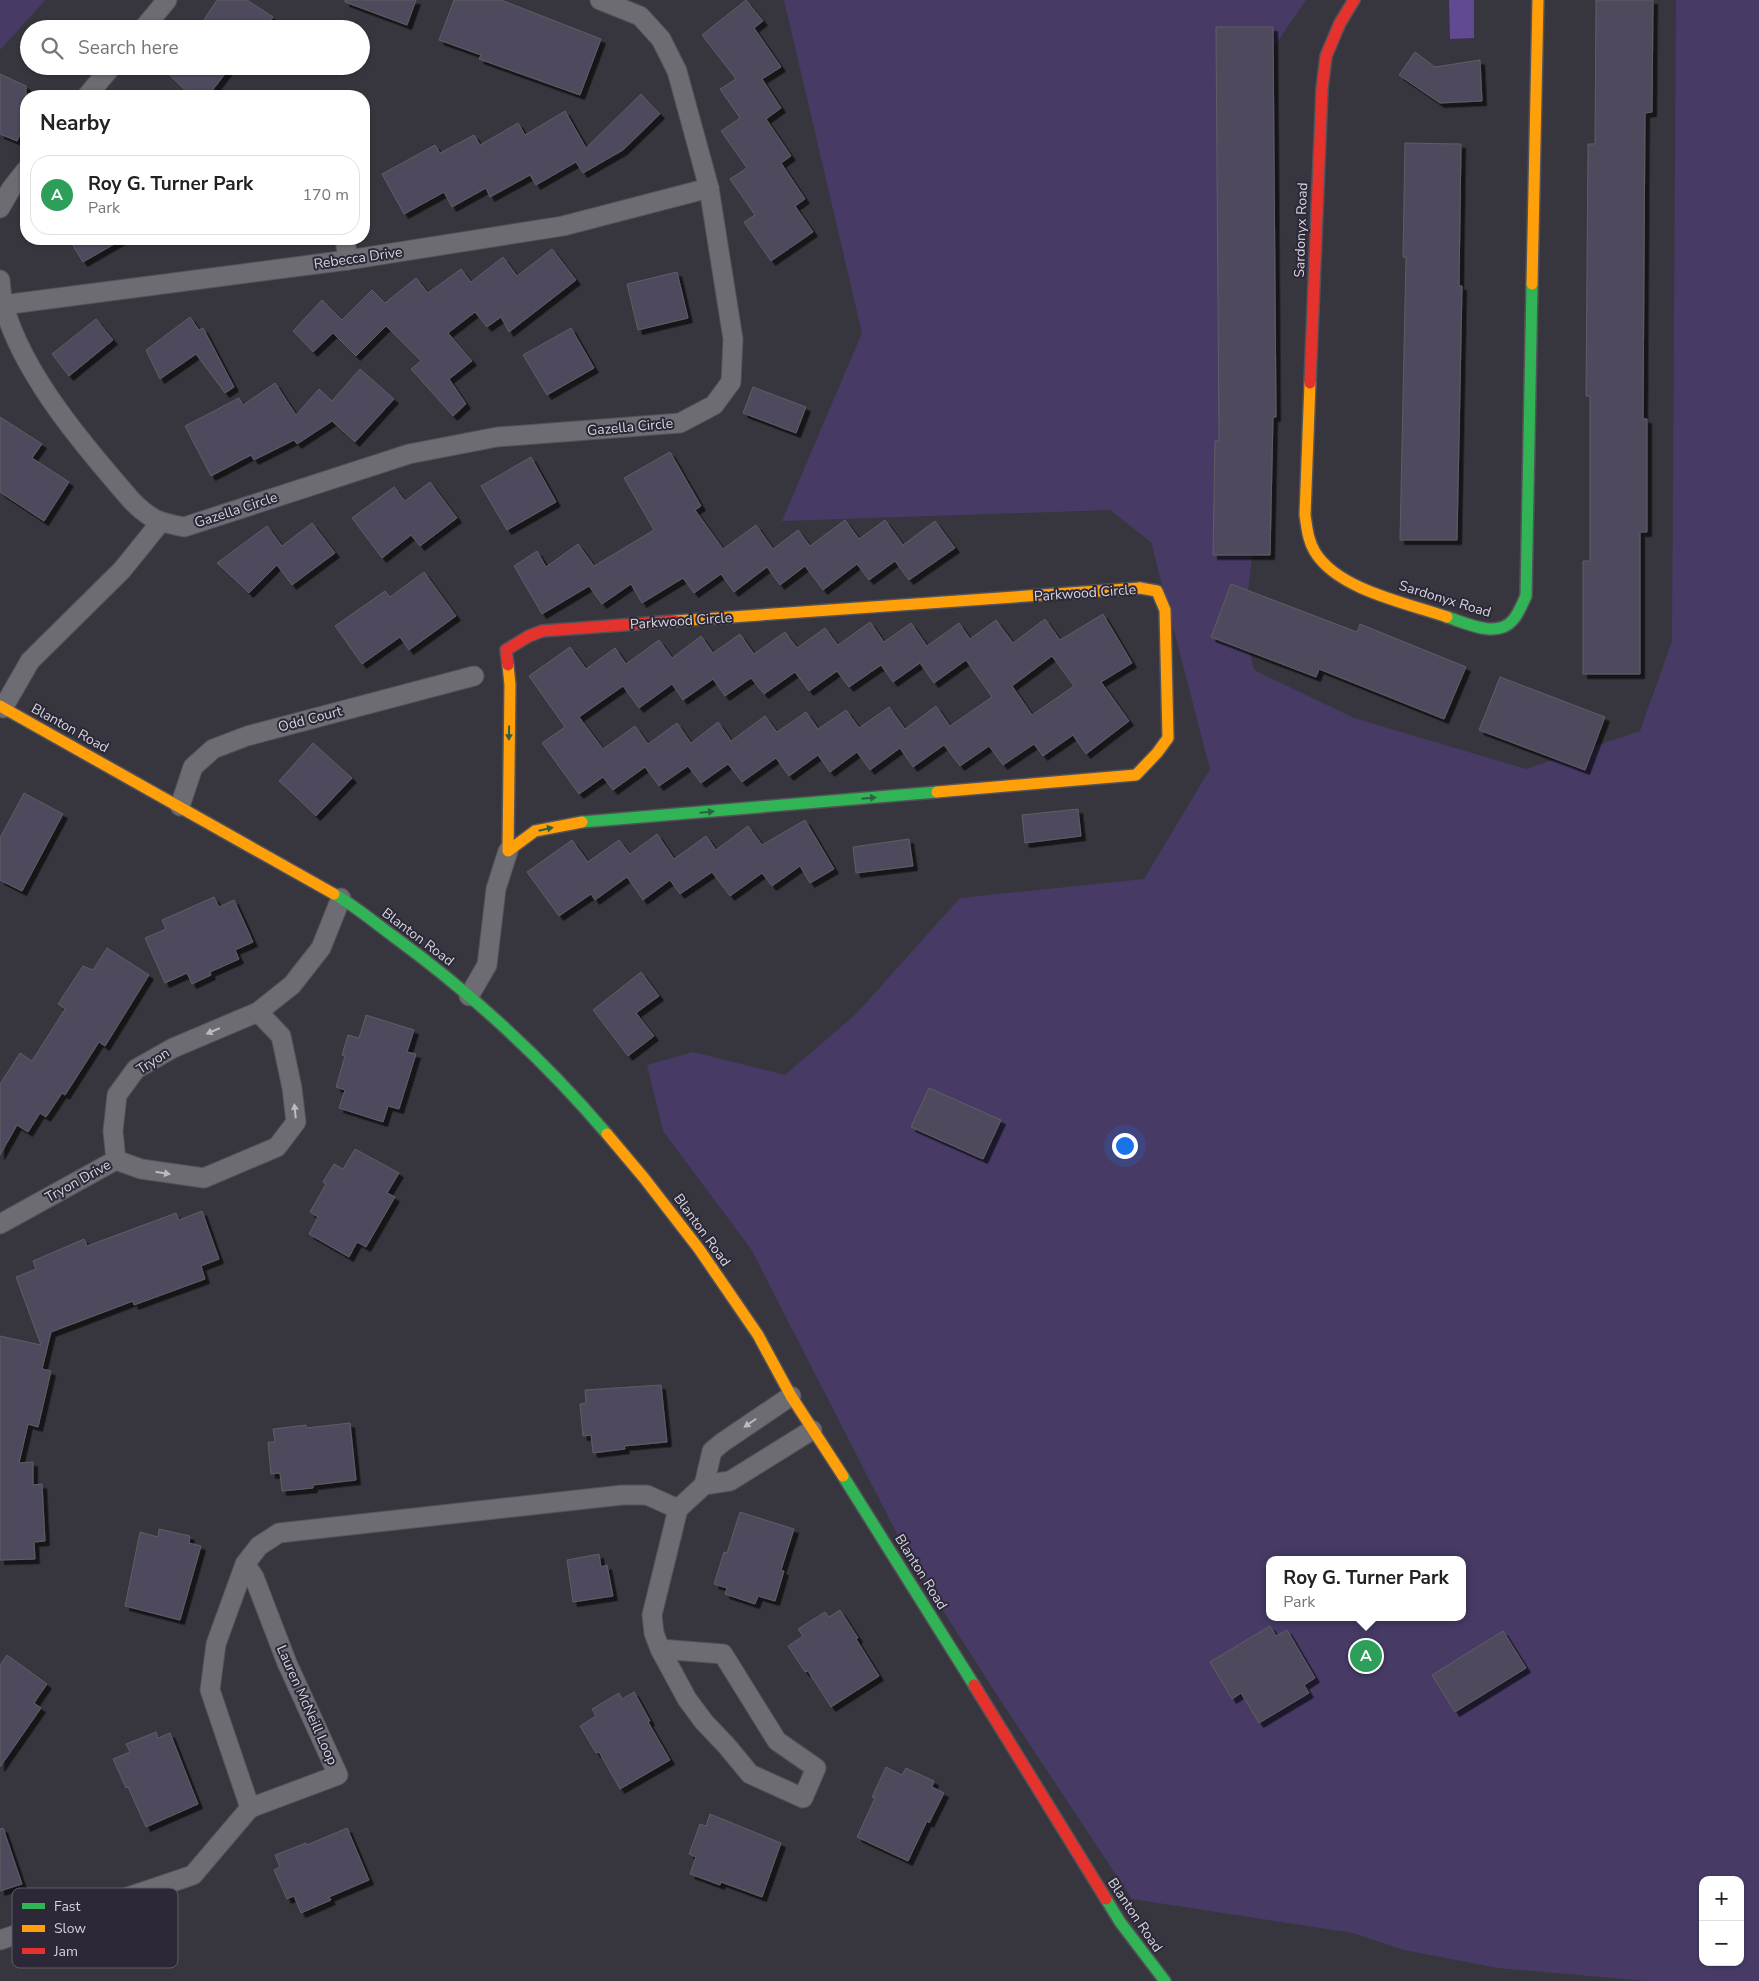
<!DOCTYPE html>
<html lang="en">
<head>
<meta charset="utf-8">
<style>
	body { margin:0; font-family:"Nunito Sans",sans-serif; background:#f6f6f6; color:#222 }
	.controls { position:absolute; right:15px; bottom:15px; display:grid; overflow:hidden; border-radius:10px; box-shadow:0 1px 4px #0004 }
	.controls button { width:45px; height:45px; display:grid; place-items:center; padding:0; border:0; border-bottom:1px solid #e0e0e0; background:#fff; color:#222; font:25px sans-serif }
	.you { position:absolute; left:1124px; top:1145px; width:18px; height:18px; margin:-12px; border:4px solid #fff; border-radius:50%; background:#1a73e8; box-shadow:0 0 0 8px #1a73e833 }
	.badge { display:grid; place-items:center; width:32px; height:32px; border-radius:50%; background:#111827; color:#fff; font-size:16px; font-weight:700 }
	.pin { position:absolute; translate:-50% -50%; border:2px solid #fff; box-shadow:0 1px 5px #0006 }
	.popup { position:absolute; left:1266px; top:1556px; width:200px; height:65px; box-sizing:border-box; display:grid; place-content:center; border-radius:10px; background:#fff; filter:drop-shadow(0 1px 4px #0005); font-size:16px; white-space:nowrap; color:#767676 }
	.popup b { font-size:19px; color:#222 }
	.popup::after { content:''; position:absolute; left:50%; top:100%; margin-left:-10px; border:10px solid transparent; border-top-color:#fff }
	.list { margin:0; padding:0; list-style:none }
	h2 { display:flex; justify-content:space-between; align-items:center; height:65px; margin:0; padding:0 20px; font-size:21px }
	h2 small { font-size:16px; font-weight:400; color:#767676 }
	.list li { display:grid; grid-template-columns:32px 1fr auto; gap:15px; align-items:center; box-sizing:border-box; height:80px; margin:0 10px 10px; padding:0 10px; border:1px solid #e0e0e0; border-radius:20px }
	.list b { display:block; font-size:19px; white-space:nowrap }
	.list p { margin:0; font-size:16px; white-space:nowrap; color:#767676 }
	.list em { font-size:16px; font-style:normal; color:#767676 }
	.icon { flex:none; width:28px; height:28px; fill:none; stroke:currentColor; stroke-width:2; stroke-linecap:round; stroke-linejoin:round }
	.map { position:relative; flex:none; width:1759px; height:1981px; overflow:hidden }
	.search { position:absolute; background:#fff; box-shadow:0 1px 4px #0004; left:20px; top:20px; width:350px; height:55px; display:flex; align-items:center; gap:12px; box-sizing:border-box; padding:0 18px; border-radius:28px; color:#767676; font-size:19px }
	.panel { position:absolute; background:#fff; box-shadow:0 1px 4px #0004; left:20px; top:90px; width:350px; height:155px; border-radius:20px }
	.map>svg:first-child { display:block }
</style>
</head>
<body>
<div class="map">
<svg width="1759" height="1981" viewBox="0 0 1759 1981">
	<defs>
		<filter id="shadow"><feDropShadow dx="4.5" dy="4.5" stdDeviation="0" flood-color="#0009"/></filter>
	</defs>
	<rect width="100%" height="100%" fill="#37363e"/>
	<!-- green -->
	<g fill="#473b66" fill-rule="evenodd">
		<path d="M0,0H45L0,50Z"/>
		<path d="M784,0H1306L1249,83L1259,497L1244,626L1254,670L1354,718L1526,769L1640,731L1672,641L1676,0H1759V1981H1647L1498,1968L1404,1950L1353,1933L1132,1899L999,1698L910,1559L751,1249L663,1131L647,1065L693,1052L785,1075L856,1014L960,898L1144,879L1210,769L1151,542L1110,510L782,521L862,333ZM1270,1560H1462V1617H1270ZM1703,1880H1740V1962H1703Z"/>
	</g>
	<!-- water -->
	<path fill="#604a91" d="M1449,0H1474V38L1450,39Z"/>
	<!-- building -->
	<g fill="#504a5d" stroke="#5e5d64" fill-rule="evenodd" filter="url(#shadow)">
		<path d="M217,0H247L273,17L266,29H198Z"/>
		<path d="M345,0H416L407,25L345,2Z"/>
		<path d="M454,0H501L601,39L580,95L479,59L481,55L439,40Z"/>
		<path d="M746,0L763,21L754,28L781,67L762,79L781,108L766,119L791,156L781,163L805,199L795,206L813,232L771,261L744,222L755,215L730,179L747,168L721,131L740,118L720,89L736,79L702,35Z"/>
		<path d="M1596,0H1653L1652,112L1645,113L1643,419H1647V532H1640V674H1583V561H1590V396H1586L1588,144H1595Z"/>
		<path d="M1216,27H1273L1276,417H1273L1270,555H1213L1215,441H1219Z"/>
		<path d="M1415,52L1435,67L1480,60L1482,101L1440,103L1399,75Z"/>
		<path d="M160,66H231L208,96H191Z"/>
		<path d="M0,74L26,86V121L17,141L0,134Z"/>
		<path d="M641,94L660,114L623,150L583,173L576,162L536,185L530,175L490,197L486,188L452,207L444,192L404,214L382,174L435,145L440,153L474,135L480,145L518,123L525,135L565,111L586,148Z"/>
		<path d="M1405,143L1461,144L1459,286H1462L1457,540H1400L1406,257H1403Z"/>
		<path d="M69,239H123L83,262Z"/>
		<path d="M552,249L576,280L509,332L501,317L487,327L475,312L448,333L472,361L449,379L466,404L453,416L411,369L421,361L386,326L356,356L333,333L313,352L293,331L322,300L342,320L372,290L385,303L416,278L428,293L461,269L471,282L503,257L517,276Z"/>
		<path d="M677,272L688,318L638,330L627,284Z"/>
		<path d="M190,317L199,330L203,328L234,387L225,393L196,354L160,379L146,350Z"/>
		<path d="M96,319L113,340L69,376L52,354Z"/>
		<path d="M571,328L594,368L547,395L523,355Z"/>
		<path d="M360,369L394,399L355,442L332,421L297,444L294,440L254,460L251,455L211,476L185,426L239,398L243,405L275,383L296,415L319,389L332,401Z"/>
		<path d="M753,387L806,407L796,433L743,413Z"/>
		<path d="M0,417L42,444L32,458L69,482L44,521L0,492Z"/>
		<path d="M670,452L701,506L695,510L723,549L756,525L773,549L798,530L810,546L845,520L859,539L885,520L903,545L935,521L955,548L909,580L895,561L869,580L857,564L823,590L805,566L780,585L767,567L734,592L721,574L694,593L683,578L642,603L631,584L602,604L589,586L542,614L514,566L537,551L546,567L578,544L594,566L654,530L624,478Z"/>
		<path d="M531,457L556,502L507,530L481,486Z"/>
		<path d="M430,482L457,518L420,546L411,535L382,558L352,518L394,487L405,501Z"/>
		<path d="M312,523L335,553L292,585L277,565L249,593L217,563L267,526L282,546Z"/>
		<path d="M424,572L456,616L409,650L400,637L362,664L335,626L385,591L390,597Z"/>
		<path d="M1231,584L1357,632L1360,624L1466,667L1444,719L1319,669L1316,677L1211,637Z"/>
		<path d="M1103,614L1132,663L1101,682L1129,721L1086,754L1073,735L1043,756L1034,744L1003,765L989,746L960,766L944,745L913,767L900,748L870,770L857,752L830,772L818,755L789,776L776,758L742,782L728,764L701,783L688,766L659,786L645,767L613,790L603,777L579,794L542,743L565,727L529,676L570,647L586,669L615,648L626,664L659,640L672,658L701,636L713,653L740,634L754,654L785,632L797,648L825,628L838,645L870,622L884,642L911,623L927,646L959,623L970,639L996,620L1013,643L1045,619L1060,640ZM1052,656L1074,686L1032,715L1012,686ZM966,660L992,697L950,726L936,706L905,729L889,707L859,728L846,710L818,729L806,712L777,732L765,716L731,741L718,722L691,743L677,723L648,744L635,726L603,749L579,717L623,686L639,708L672,684L683,700L713,679L725,696L751,678L764,694L795,672L809,691L837,671L849,687L881,665L893,682L920,663L934,683Z"/>
		<path d="M1500,677L1605,717L1585,770L1479,730Z"/>
		<path d="M313,743L352,778L316,816L279,781Z"/>
		<path d="M24,793L63,814L22,891L0,880V838Z"/>
		<path d="M1078,809L1081,836L1025,843L1022,815Z"/>
		<path d="M805,820L834,869L810,883L800,866L772,886L762,873L730,896L712,872L680,894L670,880L643,900L627,877L595,900L591,894L559,916L527,872L572,840L588,862L619,840L630,854L657,834L674,859L706,836L716,850L748,826L762,845Z"/>
		<path d="M909,839L913,866L856,873L853,847Z"/>
		<path d="M214,897L219,907L234,900L253,942L235,950L239,959L210,972L211,975L192,984L187,973L165,983L145,938L166,929L162,920Z"/>
		<path d="M107,948L149,975L105,1046L99,1042L65,1095L62,1093L46,1117L40,1113L28,1132L17,1125L0,1155V1084L20,1053L32,1061L65,1009L58,1004L83,966L93,970Z"/>
		<path d="M641,972L659,996L636,1013L654,1036L628,1056L593,1010Z"/>
		<path d="M366,1015L414,1030L407,1052L416,1054L399,1109L388,1106L383,1122L339,1108L345,1090L336,1087L345,1056L342,1055L348,1035L359,1038Z"/>
		<path d="M929,1088L1001,1120L983,1159L911,1127Z"/>
		<path d="M355,1149L399,1173L387,1193L395,1197L366,1247L357,1242L349,1257L309,1234L318,1217L310,1212L326,1184L323,1182L334,1164L343,1169Z"/>
		<path d="M202,1211L219,1259L201,1266L205,1279L134,1305L133,1301L51,1332L42,1369L51,1371L38,1427L28,1424L19,1463L33,1462V1485L42,1484L45,1541L34,1542L35,1559L0,1560V1336L41,1345L16,1277L36,1269L33,1261L84,1239L87,1246L176,1213L179,1220Z"/>
		<path d="M661,1385L667,1442L624,1446L625,1449L593,1453L591,1435L583,1436L580,1404L586,1403L585,1390Z"/>
		<path d="M350,1423L356,1480L313,1485V1488L282,1491L280,1473L271,1474L268,1442H275L273,1429L306,1425V1428Z"/>
		<path d="M740,1512L794,1529L781,1570L784,1571L775,1601L758,1596L755,1604L725,1594L727,1588L714,1584L724,1552L727,1553Z"/>
		<path d="M159,1529L190,1536L189,1543L201,1546L180,1620L125,1606L140,1532L158,1537Z"/>
		<path d="M599,1554L601,1567L607,1565L613,1596L573,1602L567,1560Z"/>
		<path d="M840,1610L858,1638L856,1639L879,1676L831,1707L808,1671L805,1672L788,1646L803,1636L798,1629L825,1612L829,1617Z"/>
		<path d="M1270,1626L1276,1636L1287,1630L1315,1678L1304,1685L1309,1693L1259,1723L1241,1693L1232,1699L1210,1662Z"/>
		<path d="M1503,1631L1526,1668L1455,1712L1432,1675Z"/>
		<path d="M7,1655L47,1684L34,1703L41,1708L0,1767V1665Z"/>
		<path d="M634,1692L650,1721L648,1722L670,1760L620,1789L599,1752L596,1753L580,1726L596,1716L592,1709L619,1693L622,1699Z"/>
		<path d="M156,1732L158,1738L170,1733L198,1804L146,1827L128,1787L126,1788L113,1759L130,1752L126,1744Z"/>
		<path d="M886,1767L902,1775L906,1768L934,1781L932,1787L944,1793L929,1823L927,1821L908,1861L857,1837L875,1798L872,1797Z"/>
		<path d="M710,1814L781,1843L762,1897L721,1882L720,1885L690,1874L696,1857L689,1854L700,1824L706,1826Z"/>
		<path d="M3,1828L22,1884L0,1891V1829Z"/>
		<path d="M347,1828L369,1880L329,1897L331,1900L301,1913L294,1896L287,1899L274,1870L280,1867L275,1855L306,1843L307,1845Z"/>
	</g>
	<g fill="none" stroke-linecap="round" stroke-linejoin="round">
		<!-- street casing -->
		<g stroke="#535259" stroke-width="21">
			<g id="street">
				<path d="M143,29L167,0"/>
				<path d="M87,96L112,66"/>
				<path d="M0,208L11,189L26,170"/>
				<path d="M345,239L348,260"/>
				<path d="M0,280C1,288 1,298 4,306C23,375 85,447 132,501C151,520 158,522 184,527L409,454L497,437L680,423L714,405L731,382L733,339L709,188L677,71L661,39L640,16L600,0"/>
				<path d="M3,305L348,260L563,226L709,188"/>
				<path d="M3,708L30,661L122,570L160,523"/>
				<path d="M180,806L193,767L213,749L247,736L474,676"/>
				<path d="M469,996L487,965L496,889L508,851"/>
				<path d="M116,1160L113,1131L117,1095L136,1069L173,1048L258,1012L292,985L321,948L341,898"/>
				<path d="M0,1224L116,1160L141,1169L204,1178L277,1147L296,1122L292,1088L281,1036L258,1012"/>
				<path d="M704,1485L712,1451L723,1442L791,1396"/>
				<path d="M245,1564L254,1577L287,1663L338,1775L250,1808L210,1690L216,1644L245,1564L259,1546L279,1533L622,1495H647L678,1509"/>
				<path d="M660,1649L723,1654L777,1741L816,1768L803,1798L750,1774L726,1745L704,1722L687,1699L660,1649L654,1633L652,1615L678,1509L704,1485L730,1481L812,1430"/>
				<path d="M0,1940L193,1875L250,1808"/>
			</g>
		</g>
		<!-- fast casing -->
		<g stroke="#535259" stroke-width="14">
			<g id="fast">
				<path d="M1447,617C1466,623 1497,639 1513,620C1519,613 1522,604 1526,596L1532,284"/>
				<path d="M582,822L937,792"/>
				<path d="M334,894C355,906 374,922 393,936C471,993 544,1060 607,1134"/>
				<path d="M843,1476L974,1685"/>
				<path d="M1106,1899L1120,1922L1165,1981"/>
			</g>
		</g>
		<!-- slow casing -->
		<g stroke="#535259" stroke-width="14">
			<g id="slow">
				<path d="M1532,284L1538,0"/>
				<path d="M1310,383L1305,515C1307,528 1308,541 1315,552C1338,590 1407,603 1447,617"/>
				<path d="M675,621L1140,588"/>
				<path d="M508,665L510,685L508,851L535,831L582,822"/>
				<path d="M0,706L334,894"/>
				<path d="M937,792L1136,775L1157,753L1168,738L1165,610L1157,591L1140,588"/>
				<path d="M607,1134L644,1178L699,1249L758,1335L791,1396L843,1476"/>
			</g>
		</g>
		<!-- jam casing -->
		<g stroke="#535259" stroke-width="14">
			<g id="jam">
				<path d="M1310,383L1322,89L1326,56L1340,23L1354,0"/>
				<path d="M508,665L506,650L529,636L542,631L675,621"/>
				<path d="M974,1685L1106,1899"/>
			</g>
		</g>
		<!-- street -->
		<use href="#street" stroke="#6d6c72" stroke-width="19"/>
		<!-- fast -->
		<use href="#fast" stroke="#30b455" stroke-width="11"/>
		<!-- slow -->
		<use href="#slow" stroke="#ff9f0a" stroke-width="11"/>
		<!-- jam -->
		<use href="#jam" stroke="#e5322d" stroke-width="11"/>
	</g>
	<!-- one-way arrows -->
	<defs><path id="oneway-solid" d="M-6-.8H1V-3.2L6.5 0L1 3.2V.8H-6Z" transform="scale(1.25)"/></defs>
	<g fill="#2e6043">
		<use href="#oneway-solid" transform="translate(509 733) rotate(91)"/>
		<use href="#oneway-solid" transform="translate(869 798) rotate(-5)"/>
		<use href="#oneway-solid" transform="translate(707 812) rotate(-5)"/>
		<use href="#oneway-solid" transform="translate(546 829) rotate(-13)"/>
	</g>
	<g fill="#bcbac3">
		<use href="#oneway-solid" transform="translate(213 1031) rotate(157)"/>
		<use href="#oneway-solid" transform="translate(295 1111) rotate(-96)"/>
		<use href="#oneway-solid" transform="translate(163 1173) rotate(9)"/>
		<use href="#oneway-solid" transform="translate(750 1423) rotate(145)"/>
	</g>
	<g text-anchor="middle" dominant-baseline="central" stroke-width="4" stroke-linejoin="round" paint-order="stroke">
		<!-- street labels -->
		<g font-size="14" fill="#d6d4de" stroke="#2c2837">
			<text transform="translate(1301 230) rotate(-88)">Sardonyx Road</text>
			<text transform="translate(358 258) rotate(-8)">Rebecca Drive</text>
			<text transform="translate(630 427) rotate(-5)">Gazella Circle</text>
			<text transform="translate(236 510) rotate(-18)">Gazella Circle</text>
			<text transform="translate(1085 593) rotate(-4)">Parkwood Circle</text>
			<text transform="translate(1445 599) rotate(17)">Sardonyx Road</text>
			<text transform="translate(681 621) rotate(-4)">Parkwood Circle</text>
			<text transform="translate(310 719) rotate(-15)">Odd Court</text>
			<text transform="translate(70 728) rotate(29)">Blanton Road</text>
			<text transform="translate(418 937) rotate(37)">Blanton Road</text>
			<text transform="translate(153 1061) rotate(-33)">Tryon</text>
			<text transform="translate(78 1181) rotate(-29)">Tryon Drive</text>
			<text transform="translate(702 1230) rotate(54)">Blanton Road</text>
			<text transform="translate(921 1572) rotate(58)">Blanton Road</text>
			<text transform="translate(307 1705) rotate(66)">Lauren McNeill Loop</text>
			<text transform="translate(1135 1915) rotate(56)">Blanton Road</text>
		</g>
	</g>
	<!-- legend -->
	<rect x="12" y="1888" width="166" height="80" rx="8" fill="#2c2837" stroke="#5f5c69" stroke-width="1"/>
	<rect x="22" y="1903" width="23" height="6" fill="#30b455"/>
	<rect x="22" y="1925" width="23" height="7" fill="#ff9f0a"/>
	<rect x="22" y="1948" width="23" height="6" fill="#e5322d"/>
	<g font-size="14" fill="#d6d4de">
		<text x="54" y="1911">Fast</text>
		<text x="54" y="1933">Slow</text>
		<text x="54" y="1956">Jam</text>
	</g>
</svg>
<div class="controls">
<button>+</button>
<button>−</button>
</div>
<div class="you"></div>
<div class="pin badge" style="left:1366px;top:1656px;background:#2e9e5b">A</div>
<div class="popup"><b>Roy G. Turner Park</b>Park</div>
<div class="search"><svg class="icon" aria-label="search" viewBox="0 0 24 24"><circle cx="10" cy="10" r="6"/><path d="M15 15l6 6"/></svg>Search here</div>
<section class="panel">
<h2>Nearby<small></small></h2>
<ul class="list">
<li><span class="badge" style="background:#2e9e5b">A</span><div><b>Roy G. Turner Park</b><p>Park</p></div><em>170 m</em></li>
</ul>
</section>
</div>
</body>
</html>
